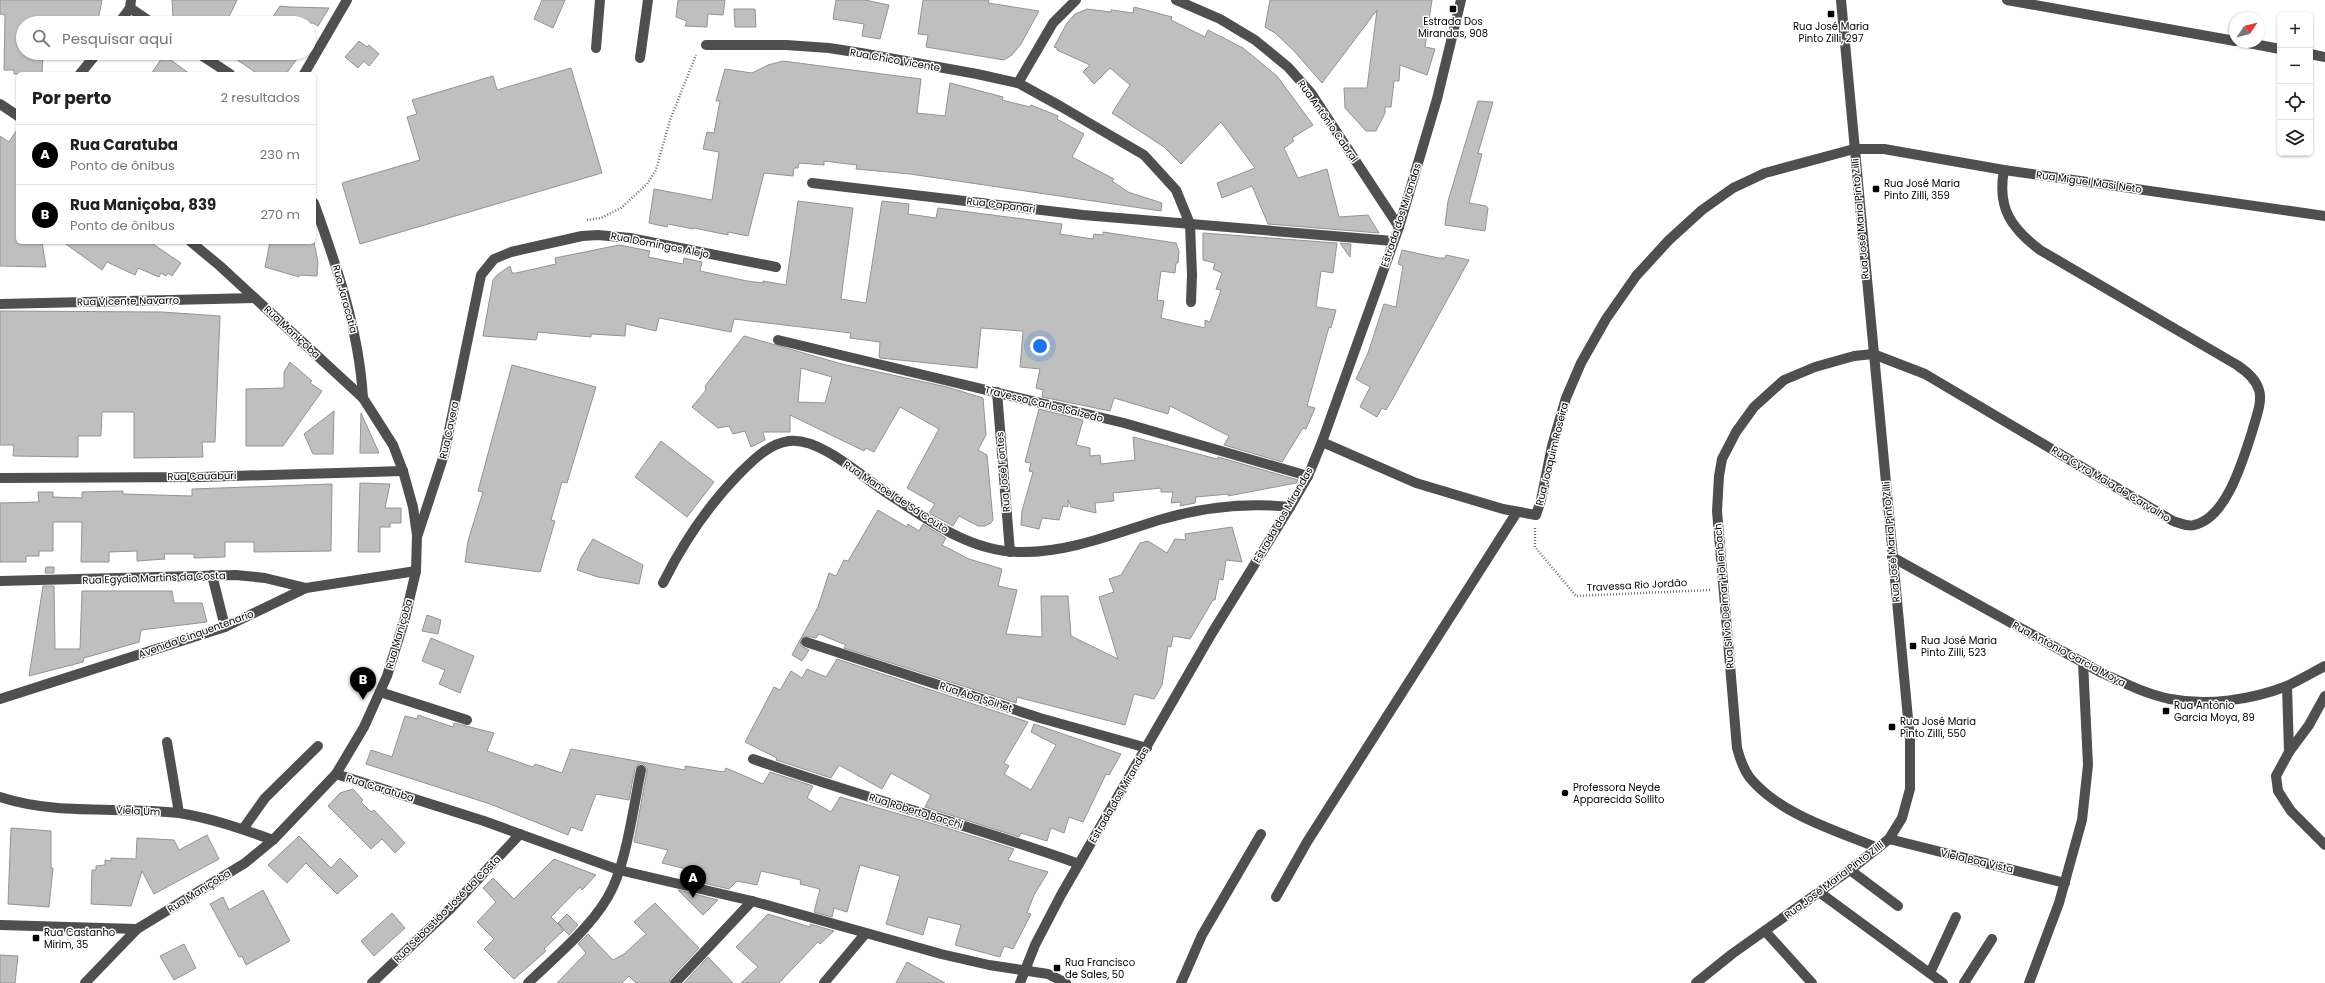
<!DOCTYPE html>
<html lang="pt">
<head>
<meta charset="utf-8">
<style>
	body { margin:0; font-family:Poppins,sans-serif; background:#f6f6f6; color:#202124 }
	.controls { position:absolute; right:12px; top:12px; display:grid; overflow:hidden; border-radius:6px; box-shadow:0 1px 3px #0004 }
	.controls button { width:36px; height:36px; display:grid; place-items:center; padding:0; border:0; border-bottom:1px solid #e0e0e0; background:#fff; color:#202124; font:20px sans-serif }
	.compass { position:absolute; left:2229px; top:12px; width:36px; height:36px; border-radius:50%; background:#fff; box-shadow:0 1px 3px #0004; rotate:55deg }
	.you { position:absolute; left:1040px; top:346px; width:14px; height:14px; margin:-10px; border:3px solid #fff; border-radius:50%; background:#1a73e8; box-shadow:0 0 0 6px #1a73e833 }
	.badge { display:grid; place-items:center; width:26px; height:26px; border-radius:50%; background:#000; color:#fff; font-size:13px; font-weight:700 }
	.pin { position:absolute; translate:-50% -33px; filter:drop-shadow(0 1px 2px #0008) }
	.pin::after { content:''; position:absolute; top:21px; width:14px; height:12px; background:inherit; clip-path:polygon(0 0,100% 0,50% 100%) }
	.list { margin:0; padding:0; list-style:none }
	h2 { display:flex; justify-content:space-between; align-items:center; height:52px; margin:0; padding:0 16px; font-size:17px }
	h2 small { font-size:13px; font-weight:400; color:#757577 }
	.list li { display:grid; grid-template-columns:26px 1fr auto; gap:12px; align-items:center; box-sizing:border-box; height:60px; padding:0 16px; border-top:1px solid #e0e0e0 }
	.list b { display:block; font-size:15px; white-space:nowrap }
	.list p { margin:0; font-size:13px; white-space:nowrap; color:#757577 }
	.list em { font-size:13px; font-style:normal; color:#757577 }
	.icon { flex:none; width:22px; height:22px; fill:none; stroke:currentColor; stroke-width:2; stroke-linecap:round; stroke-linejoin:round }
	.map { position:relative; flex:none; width:2325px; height:983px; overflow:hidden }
	.search { position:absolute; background:#fff; box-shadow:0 1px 3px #0004; left:16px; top:16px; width:300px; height:44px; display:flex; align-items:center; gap:10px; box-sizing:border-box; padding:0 14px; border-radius:22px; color:#757577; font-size:15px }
	.panel { position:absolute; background:#fff; box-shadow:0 1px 3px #0004; left:16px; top:72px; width:300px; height:172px; border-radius:6px }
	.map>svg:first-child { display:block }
</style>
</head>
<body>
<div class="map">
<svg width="2325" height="983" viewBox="0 0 2325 983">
	<rect width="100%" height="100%" fill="#fff"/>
	<!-- building -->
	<g fill="#bfbfbf" stroke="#939393" fill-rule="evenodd">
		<path d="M0,0H102L98,20H95V23H23V53H43L42,74H14V70H4L5,15L0,14Z"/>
		<path d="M172,0H237L227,21L206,18L205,23H182L173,18Z"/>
		<path d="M542,0H565L553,28L534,19Z"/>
		<path d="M678,0H725L723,15L708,14L707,27L685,26L687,21L676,17Z"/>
		<path d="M836,0H865L889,5L880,39L862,36L864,24L833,19Z"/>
		<path d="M923,0H989L988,3L1039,11L1021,44L1012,55L1004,60L926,47L928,35L918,34Z"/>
		<path d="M1270,0H1432L1425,47L1435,49L1427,75L1400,65L1399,81H1394L1391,107H1385V113L1376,131H1366L1345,108L1344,88H1367L1377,10L1322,83L1293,50L1275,33L1265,27Z"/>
		<path d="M280,6L289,7L329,8L318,26L313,23H269Z"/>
		<path d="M1134,7L1172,17L1171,20L1205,37L1208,30L1243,48L1277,76L1313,125L1292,138L1294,141L1284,148L1298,178L1327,169L1339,217L1368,215L1379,233L1268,224L1252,186L1222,198L1217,183L1255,168L1221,122L1181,164L1164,147L1112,113L1130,85L1110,68L1094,84L1083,72L1090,65L1057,50V48L1054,47L1067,23L1075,14L1087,9L1111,12V10L1133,13Z"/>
		<path d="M734,9H755L756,27H735Z"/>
		<path d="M359,41L367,47L369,45L379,54L369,66L364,61L358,68L345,57Z"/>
		<path d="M227,53H301L286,74H258Z"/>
		<path d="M164,55L190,74H151Z"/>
		<path d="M783,61L921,79L917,113L945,116L950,83L1003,97L1002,100L1030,107L1031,105L1058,116L1057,119L1084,134L1072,157L1114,179L1112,181L1128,192L1162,203L1161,211L910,174L856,169L857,165L824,161V165L799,163L798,168H794L793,176L764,173L748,236L728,232V235L694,228L693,229L668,224L667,227L649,223L654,189L712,200L719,152L703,149L707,132L714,133L720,101H716L725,69L752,73L768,65Z"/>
		<path d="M571,68L602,173L360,244L342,183L420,160L407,117L417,114L412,100L493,76L497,90Z"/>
		<path d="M1478,101L1493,102L1478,153L1482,154L1469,203L1486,206L1488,208L1485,231L1445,225L1448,201Z"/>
		<path d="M18,128V242H42L46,267L0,266V136L9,142Z"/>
		<path d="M798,201L853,208L841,299L866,303L882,201L909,204L908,214L936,218L938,208L1062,224L1060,234L1093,239L1094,234L1103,235V232L1176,243L1179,251L1178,263H1176L1175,273L1161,271L1157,300L1164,301L1161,318L1205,328V320L1210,322L1221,290L1216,289L1222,273L1213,269L1215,263L1203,260V233L1337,243L1333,273L1321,271L1316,307L1336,310L1331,328L1329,327L1307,406L1315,408L1306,429L1303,428L1282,462L1224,445L1229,436L1170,406L1168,414L1114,398L1110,411L1042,397L1043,390L1036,388L1040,369L1020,367L1023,332L1022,331L981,328L977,368L880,358L879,357L880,342L850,338L851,333L734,319L731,332L659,318L656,331L626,324L625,336L591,334V337L538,332L536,340L483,336L493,280L497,275L510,266L512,273H516L556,264L555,258L619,245L650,251L648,257L683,264L684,258L702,262L700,271L747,281L763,283V281L786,285Z"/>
		<path d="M63,242H150L181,263L172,276L168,273L166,276L161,273L159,277L138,268L135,275L107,262L102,270Z"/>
		<path d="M270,242H314L318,262L317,276L299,275V277L265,267Z"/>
		<path d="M1340,243L1351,244L1350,257L1347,253Z"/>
		<path d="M1402,250L1439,258H1445L1446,255L1469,260L1392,400L1386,410L1382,408L1377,417L1360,407L1370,387L1356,379L1368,353L1384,304L1396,307L1403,266L1398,264Z"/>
		<path d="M0,311L162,312L220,316L215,442H202L203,457L134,458V412H102L101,436H78V457L13,456L14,445H0Z"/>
		<path d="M744,336L842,364L947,387L983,398L986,435L978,450L987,455L993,520L991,523L985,526H978L959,516L953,526L929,513L935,504L907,488L939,429L900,407L874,452L866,448L864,451L790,415V432H763L765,440L751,447L745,431L733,434L729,426L718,428L692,407L706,390L705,386ZM801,368L832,377L825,403L798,402Z"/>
		<path d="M290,362L312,381L310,383L322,391L283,446H246V389L284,388V372Z"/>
		<path d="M512,365L596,387L567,483L562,482L551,520L555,521L540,572L465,562L468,541L483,492L478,491Z"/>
		<path d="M1039,409L1083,420L1076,445L1090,448V456L1100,455L1101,464L1135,460L1133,437L1217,459L1218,457L1298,480L1296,483L1228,496L1229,494L1196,497L1195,503L1180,506L1181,502L1171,503L1173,492H1161V488L1113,493L1114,501L1095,503L1096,513L1071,507L1068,500V507L1063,506L1059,520L1042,518L1039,529L1021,525L1022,511L1033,472L1029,471L1031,463L1025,462Z"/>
		<path d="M334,411L333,454H313L304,434Z"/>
		<path d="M361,413L379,453H360Z"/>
		<path d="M661,441L714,482L687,517L635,477Z"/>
		<path d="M360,483L390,484L385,508H401V523H390V527H380V552H358Z"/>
		<path d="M332,484L331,551L254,552V542H225V557L194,558V554H164L165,559L137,561V551L109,552V562H81L82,522H53V551H39V556H26V562H0V503L39,502L38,492H53V497L82,498V492L123,491V494L192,496V489Z"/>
		<path d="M878,510L907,527L908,524L919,531L923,524L946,538L942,545L969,559L1002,569L998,586L1017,590L1006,634L1042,637L1041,596H1068L1071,636L1118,659L1099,597L1114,592L1109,579L1121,575L1140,543L1148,541L1167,553L1175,539L1186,540L1185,534L1232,527L1242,562L1226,560L1223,580L1219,579L1215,600H1213L1190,639L1173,636L1171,647L1168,646L1162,685L1154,699L1134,694L1125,725L1017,697L1016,703L844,648L846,645L819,634L816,638L805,636L800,640L818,607L829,573L836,576L844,560L848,561Z"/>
		<path d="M593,539L643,565L639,584L598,577L577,570L581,558Z"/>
		<path d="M46,567H54V573H45Z"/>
		<path d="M43,586H54L55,649H80L82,591H172L174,603H202L207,622L141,630L139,642L84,658L83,662L29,676Z"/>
		<path d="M427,615L441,620L438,634L422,631Z"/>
		<path d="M431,638L474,656L460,693L439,684L445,670L422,661Z"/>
		<path d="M800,640L801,646L809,650L802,661L792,655Z"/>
		<path d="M837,659L1028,722L1004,763L1009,766L1004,774L1031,790L1056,745L1031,732L1034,724L1121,754L1109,775L1106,774L1083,822L1069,817L1064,833L1051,828L1047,841L1021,833L1019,837L925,807L931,795L891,773L882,789L839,765L831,778L776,760L777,758L745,742L774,687L780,690L791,671L802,678L807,669L826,677Z"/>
		<path d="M418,715L453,727L454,723L494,733L487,751L533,767L535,764L562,773L571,749L685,770V766L724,772L726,768L763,784L770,772L813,786L807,798L831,812L840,797L934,824L1014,849L1008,860L1048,872L1034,895L1027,913L1031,914L1013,949L1004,946L1000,957L955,945L961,925L928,917L923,935L886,924L900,876L860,865L847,912L834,908L832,917L814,912L820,889L800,884L801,880L761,871L757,885L737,881L729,889L682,878L690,870L662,863L668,850L634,842L647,771V768L643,764H639L635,768L629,800L596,794L582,831L571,827L568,835L490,804L366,764L371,750L392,757L405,716L417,719Z"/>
		<path d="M353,789L363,800L361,802L371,812L374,810L405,843L395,853L382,839L371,849L328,806L340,793Z"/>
		<path d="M11,828L51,831V868H53L49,907L8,904Z"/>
		<path d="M207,835L219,859L154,894L142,871L131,906L91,904L92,870H96V866L105,865V860L111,861V858L136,859L137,838L174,840L179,850Z"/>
		<path d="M299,836L331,868L340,858L358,876L337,894L306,863L287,883L268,865Z"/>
		<path d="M554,859L596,875L582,890L580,887L551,917L564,930L544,949L546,951L514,979L484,949L494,939L477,922L496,902L483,888L493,878L514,899Z"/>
		<path d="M263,890L290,941L246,965L242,956L239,957L210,904L223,897L229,910Z"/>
		<path d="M678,890L718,900L703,915Z"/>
		<path d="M655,903L699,948L670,979L669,983H636L629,976L622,983H557L586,953L578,944L588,934L613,960L624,954L646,934L634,922Z"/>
		<path d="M392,913L405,928L374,956L361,941Z"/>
		<path d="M567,914L578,925L569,935L558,923Z"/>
		<path d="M768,914L810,927V924L834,931L820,944L818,942L779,983H741L758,967L736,947Z"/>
		<path d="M184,944L196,968L174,980L160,956Z"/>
		<path d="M0,955L18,956L15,983H0Z"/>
		<path d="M708,957L733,983H684Z"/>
		<path d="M907,962L945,983H896Z"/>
	</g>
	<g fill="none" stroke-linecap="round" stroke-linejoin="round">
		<!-- path -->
		<g stroke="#717171" stroke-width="2.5" stroke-dasharray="1 2" stroke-linecap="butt">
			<path d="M587,220L601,218L621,208L647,184L656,170L670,120L696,55"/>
			<path d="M1535,528V547L1576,596L1710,590"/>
		</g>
		<!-- minor -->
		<g stroke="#4f4f4f" stroke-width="10">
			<path d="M1176,0L1220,19L1255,40L1288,67L1311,93L1399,227"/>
			<path d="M2007,0L2235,41"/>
			<path d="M130,8L152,23"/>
			<path d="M119,23L130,8L131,0"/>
			<path d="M2243,42L2280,49"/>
			<path d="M706,45H786L829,48L861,53L977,74L1018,83L1060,106L1144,155L1176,190L1190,224L1192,275L1191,302"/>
			<path d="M596,48L600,0"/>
			<path d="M198,53L230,74"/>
			<path d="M2310,54L2325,57"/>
			<path d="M640,58L648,0"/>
			<path d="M80,74L97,53"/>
			<path d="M304,74L347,0"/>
			<path d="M1018,83L1053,23L1076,0"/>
			<path d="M0,104L18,116"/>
			<path d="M812,183L1083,215L1393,241"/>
			<path d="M314,203C337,267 359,330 363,398"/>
			<path d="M0,304L255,298"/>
			<path d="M778,340L1124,423L1308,476"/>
			<path d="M997,392L1010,552"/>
			<path d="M1322,442L1416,483L1503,509L1536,515L1541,500L1552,446L1566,398L1581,363L1606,319L1636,276L1669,240L1702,210L1733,188L1765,173L1854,149H1884L2004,170L2325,216"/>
			<path d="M0,478L200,477L403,471"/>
			<path d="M418,534L444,455L481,275L494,259L511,252L582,236L598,235L630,238L776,267"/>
			<path d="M1892,557L2102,673C2124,683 2146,694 2170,699C2207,706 2252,700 2287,686C2300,680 2312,673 2325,666"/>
			<path d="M212,575L225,627"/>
			<path d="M0,581L236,575L265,578L306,588"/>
			<path d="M663,583C683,543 706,508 738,475C752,461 768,444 789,441C819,437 860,475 884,491C925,518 969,552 1020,552C1067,553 1114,534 1159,520C1202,507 1245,502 1290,507"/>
			<path d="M806,642L1040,718L1147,748"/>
			<path d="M2287,686L2289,752L2276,776L2278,791L2291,811L2325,845"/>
			<path d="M380,692L467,720"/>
			<path d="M0,699L225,627L306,588L416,571"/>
			<path d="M167,742L179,813"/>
			<path d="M2289,752L2309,725L2325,696"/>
			<path d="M753,759C860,797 971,825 1079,864"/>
			<path d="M336,774L484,821L619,870L752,901L941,954L989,965L1048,974L1066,983"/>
			<path d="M0,797C58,816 119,806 179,813C211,818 242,829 273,840"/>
			<path d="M243,829L265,798L318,746"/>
			<path d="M1889,839L2065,883"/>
			<path d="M1878,848C1835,830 1781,815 1750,778C1743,769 1740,759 1737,748L1717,511L1719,476L1722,459L1736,432L1754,407L1784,380L1815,367L1854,356L1873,354L1925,374L2173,521C2180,523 2187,527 2194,525C2227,518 2243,459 2252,432C2255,420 2263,402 2259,390C2256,379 2246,371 2237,365L2040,250C2011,228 1997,208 2004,170"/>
			<path d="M1850,870L1898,906"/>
			<path d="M1819,892L1943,983"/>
			<path d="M1276,897L1307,842L1517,512"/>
			<path d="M0,925L137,929"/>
			<path d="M1765,931L1812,983"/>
			<path d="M1930,973L1956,917"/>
			<path d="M85,983L137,929L245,863L273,840L336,774L364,727L387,676L405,618L416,571L417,535L413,507L403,471L393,445L363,398L220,266L191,242"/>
			<path d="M372,983L451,908L520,834"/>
			<path d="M528,983C556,956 597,923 613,887C627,857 634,804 641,770"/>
			<path d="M675,983L752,901"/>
			<path d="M824,983L865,934"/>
			<path d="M1020,983L1035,945L1061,895L1212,633L1290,507L1308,476L1322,442L1399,227L1437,99L1461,0"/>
			<path d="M1181,983L1202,935L1261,834"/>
			<path d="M1696,983L1732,954L1850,870L1889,839L1902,818L1910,789V740L1841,0"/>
			<path d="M1964,983L1992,939"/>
			<path d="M2029,983L2059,903L2082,820L2088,765L2083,662"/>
		</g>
	</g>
	<!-- markers -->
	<g fill="#000" stroke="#fff" stroke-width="1.5">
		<rect x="1449" y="5" width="8" height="8" rx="2"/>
		<rect x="1827" y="10" width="8" height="8" rx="2"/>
		<rect x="1872" y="185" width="8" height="8" rx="2"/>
		<rect x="1909" y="642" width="8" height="8" rx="2"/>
		<rect x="2162" y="707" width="8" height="8" rx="2"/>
		<rect x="1888" y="723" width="8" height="8" rx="2"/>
		<circle cx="1565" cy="793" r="4"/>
		<rect x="32" y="934" width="8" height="8" rx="2"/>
		<rect x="1053" y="964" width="8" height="8" rx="2"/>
	</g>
	<g text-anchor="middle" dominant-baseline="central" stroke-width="3" stroke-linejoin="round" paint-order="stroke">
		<!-- poi labels -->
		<g font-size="10" fill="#000" stroke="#fff" text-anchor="start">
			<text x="1453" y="21" text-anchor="middle">Estrada Dos<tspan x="1453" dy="12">Mirandas, 908</tspan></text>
			<text x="1831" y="26" text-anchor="middle">Rua José Maria<tspan x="1831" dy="12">Pinto Zilli, 297</tspan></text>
			<text x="1884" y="183">Rua José Maria<tspan x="1884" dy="12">Pinto Zilli, 359</tspan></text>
			<text x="1921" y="640">Rua José Maria<tspan x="1921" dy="12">Pinto Zilli, 523</tspan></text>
			<text x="2174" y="705">Rua Antônio<tspan x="2174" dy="12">Garcia Moya, 89</tspan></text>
			<text x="1900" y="721">Rua José Maria<tspan x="1900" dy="12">Pinto Zilli, 550</tspan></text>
			<text x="1573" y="787">Professora Neyde<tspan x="1573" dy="12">Apparecida Sollito</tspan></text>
			<text x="44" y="932">Rua Castanho<tspan x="44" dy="12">Mirim, 35</tspan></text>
			<text x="1065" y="962">Rua Francisco<tspan x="1065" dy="12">de Sales, 50</tspan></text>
		</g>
		<!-- street labels -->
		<g font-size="10" fill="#000" stroke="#fff">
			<text transform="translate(895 60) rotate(10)">Rua Chico Vicente</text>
			<text transform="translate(1328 121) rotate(55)">Rua Antônio Cabral</text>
			<text transform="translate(2089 182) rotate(8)">Rua Miguel Masi Neto</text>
			<text transform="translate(1001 205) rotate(7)">Rua Capanari</text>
			<text transform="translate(1401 215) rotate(-72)">Estrada dos Mirandas</text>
			<text transform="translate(1860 219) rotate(-95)">Rua José Maria Pinto Zilli</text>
			<text transform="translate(660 245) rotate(11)">Rua Domingos Alejo</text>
			<text transform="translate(345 299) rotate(75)">Rua Jaracatia</text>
			<text transform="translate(128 301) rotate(-1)">Rua Vicente Navarro</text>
			<text transform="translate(292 332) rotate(43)">Rua Maniçoba</text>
			<text transform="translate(1044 404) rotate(14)">Travessa Carlos Salzedo</text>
			<text transform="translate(449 430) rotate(-78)">Rua Cavera</text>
			<text transform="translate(1552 454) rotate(-76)">Rua Joaquim Roseira</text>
			<text transform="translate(1003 472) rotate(-95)">Rua José Fontes</text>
			<text transform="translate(202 476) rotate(-1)">Rua Cauaburi</text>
			<text transform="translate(2111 484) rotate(31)">Rua Cyro Maia de Carvalho</text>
			<text transform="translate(896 497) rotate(33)">Rua Manoel de Sá Couto</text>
			<text transform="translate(1283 515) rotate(-60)">Estrada dos Mirandas</text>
			<text transform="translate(1891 542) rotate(-95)">Rua José Maria Pinto Zilli</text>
			<text transform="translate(154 578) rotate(-2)">Rua Egydio Martins da Costa</text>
			<text transform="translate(1637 585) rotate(-3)">Travessa Rio Jordão</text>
			<text transform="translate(1724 596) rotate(-95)">Rua Silvio Delmar Hollenbach</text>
			<text transform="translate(196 634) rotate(-20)">Avenida Cinquentenario</text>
			<text transform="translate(399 634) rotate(-74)">Rua Maniçoba</text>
			<text transform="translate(2069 654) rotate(28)">Rua Antônio Garcia Moya</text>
			<text transform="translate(976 697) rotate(18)">Rua Aba Soihet</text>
			<text transform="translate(380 788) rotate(17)">Rua Caratuba</text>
			<text transform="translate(1119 795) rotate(-60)">Estrada dos Mirandas</text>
			<text transform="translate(138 811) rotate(3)">Viela Um</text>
			<text transform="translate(916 811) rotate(17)">Rua Roberto Bacchi</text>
			<text transform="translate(1977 861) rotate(13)">Viela Boa Vista</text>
			<text transform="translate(1834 880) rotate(-37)">Rua José Maria Pinto Zilli</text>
			<text transform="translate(199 891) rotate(-32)">Rua Maniçoba</text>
			<text transform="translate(447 909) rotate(-45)">Rua Sebastião José da Costa</text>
		</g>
	</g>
</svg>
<div class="controls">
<button>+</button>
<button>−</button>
<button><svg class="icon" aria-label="locate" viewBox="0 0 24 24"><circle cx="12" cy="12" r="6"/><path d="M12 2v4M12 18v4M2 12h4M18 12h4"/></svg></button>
<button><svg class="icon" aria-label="layers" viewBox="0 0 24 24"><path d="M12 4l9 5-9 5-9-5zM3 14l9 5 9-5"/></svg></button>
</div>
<svg class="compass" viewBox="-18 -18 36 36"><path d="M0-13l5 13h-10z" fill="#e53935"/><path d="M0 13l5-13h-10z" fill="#757577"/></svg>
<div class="you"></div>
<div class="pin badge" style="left:693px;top:898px">A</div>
<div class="pin badge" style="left:363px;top:700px">B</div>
<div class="search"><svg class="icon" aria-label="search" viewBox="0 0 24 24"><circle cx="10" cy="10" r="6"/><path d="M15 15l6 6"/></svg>Pesquisar aqui</div>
<section class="panel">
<h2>Por perto<small>2 resultados</small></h2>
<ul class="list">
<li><span class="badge">A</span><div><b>Rua Caratuba</b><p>Ponto de ônibus</p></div><em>230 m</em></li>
<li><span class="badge">B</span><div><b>Rua Maniçoba, 839</b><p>Ponto de ônibus</p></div><em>270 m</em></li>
</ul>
</section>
</div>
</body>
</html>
